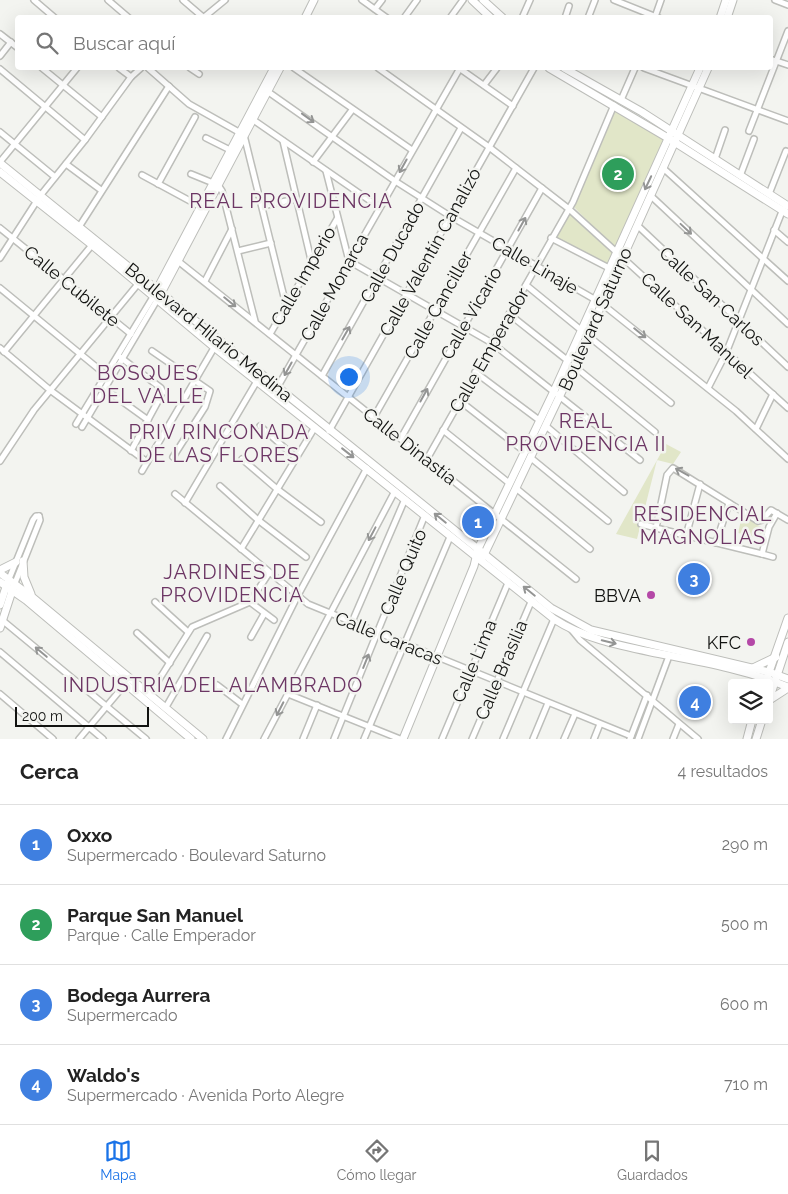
<!DOCTYPE html>
<html lang="es">
<head>
<meta charset="utf-8">
<style>
	body { margin:0; font-family:Raleway,sans-serif; background:#f6f6f6; color:#222 }
	.controls { position:absolute; right:15px; bottom:15px; display:grid; overflow:hidden; border-radius:5px; box-shadow:0 5px 20px #0002 }
	.controls button { width:45px; height:45px; display:grid; place-items:center; padding:0; border:0; border-bottom:1px solid #e0e0e0; background:#fff; color:#222; font:25px sans-serif }
	.scale { position:absolute; left:15px; bottom:12px; width:134px; box-sizing:border-box; padding-left:5px; border:2px solid #121311; border-top:0; font-size:14px; line-height:18px; white-space:nowrap; color:#121311; -webkit-text-stroke:4px #f3f4f0; paint-order:stroke }
	.you { position:absolute; left:348px; top:376px; width:18px; height:18px; margin:-12px; border:4px solid #fff; border-radius:50%; background:#1a73e8; box-shadow:0 0 0 8px #1a73e833 }
	.badge { display:grid; place-items:center; width:32px; height:32px; border-radius:50%; background:#1a73e8; color:#fff; font-size:16px; font-weight:700 }
	.pin { position:absolute; translate:-50% -50%; border:2px solid #fff; box-shadow:0 1px 5px #0006 }
	.list { margin:0; padding:0; list-style:none }
	h2 { display:flex; justify-content:space-between; align-items:center; height:65px; margin:0; padding:0 20px; font-size:21px }
	h2 small { font-size:16px; font-weight:400; color:#767676 }
	.list li { display:grid; grid-template-columns:32px 1fr auto; gap:15px; align-items:center; box-sizing:border-box; height:80px; padding:0 20px; border-top:1px solid #e0e0e0 }
	.list b { display:block; font-size:19px; white-space:nowrap }
	.list p { margin:0; font-size:16px; white-space:nowrap; color:#767676 }
	.list em { font-size:16px; font-style:normal; color:#767676 }
	.icon { flex:none; width:28px; height:28px; fill:none; stroke:currentColor; stroke-width:2; stroke-linecap:round; stroke-linejoin:round }
	.map { position:relative; flex:none; width:788px; height:739px; overflow:hidden }
	.search { position:absolute; background:#fff; box-shadow:0 5px 20px #0002; left:15px; right:15px; top:15px; height:55px; display:flex; align-items:center; gap:12px; box-sizing:border-box; padding:0 18px; border-radius:5px; color:#767676; font-size:19px }
	.sheet { height:385px; background:#fff }
	nav { display:flex; justify-content:space-around; align-items:center; box-sizing:border-box; height:70px; border-top:1px solid #e0e0e0; background:#fff; font-size:14px; color:#767676 }
	nav a { display:grid; justify-items:center; gap:2px }
	nav .on { color:#1a73e8 }
	.map>svg:first-child { display:block }
</style>
</head>
<body>
<div class="map">
<svg width="788" height="739" viewBox="0 0 788 739">
	<rect width="100%" height="100%" fill="#f3f4f0"/>
	<!-- green -->
	<g fill="#e1e6c8">
		<path d="M614,108L663,140L609,268L551,238L569,209L610,244L574,207Z"/>
		<path d="M666,444L681,452L673,464L657,460L637,539L616,534Z"/>
		<path d="M742,516L763,528L762,539L738,533Z"/>
	</g>
	<g fill="none" stroke-linecap="round" stroke-linejoin="round">
		<!-- street casing -->
		<g stroke="#bdbeba" stroke-width="8">
			<g id="street">
				<path d="M34,0L55,18"/>
				<path d="M108,0L129,18"/>
				<path d="M183,0L204,18"/>
				<path d="M362,0L387,18"/>
				<path d="M614,0L659,18"/>
				<path d="M775,0L788,5"/>
				<path d="M375,9L382,0"/>
				<path d="M655,17L661,0"/>
				<path d="M203,18L225,0"/>
				<path d="M404,18L417,0"/>
				<path d="M450,18L463,0"/>
				<path d="M522,18L530,0"/>
				<path d="M565,18L569,6"/>
				<path d="M588,18L595,0"/>
				<path d="M0,34L18,48"/>
				<path d="M0,56L11,42"/>
				<path d="M770,59L788,65"/>
				<path d="M42,68L102,117"/>
				<path d="M119,68L131,77"/>
				<path d="M148,68L189,104L244,135L286,305"/>
				<path d="M190,68L199,74"/>
				<path d="M294,68L412,150"/>
				<path d="M378,68L489,147L569,209L788,408"/>
				<path d="M459,68L513,106"/>
				<path d="M644,68L788,121"/>
				<path d="M0,69L85,140"/>
				<path d="M484,85L497,68"/>
				<path d="M267,91L395,181L450,216L601,303L736,411L788,459"/>
				<path d="M621,100L635,68"/>
				<path d="M252,119L379,207"/>
				<path d="M749,131L788,31"/>
				<path d="M0,132L55,177"/>
				<path d="M206,138L230,150"/>
				<path d="M283,141L311,260"/>
				<path d="M715,159L725,130"/>
				<path d="M0,162L77,68"/>
				<path d="M313,162L352,110"/>
				<path d="M66,164L101,190"/>
				<path d="M663,168L788,281"/>
				<path d="M326,171L349,261L492,343L640,460"/>
				<path d="M191,174L218,185L222,191L255,321"/>
				<path d="M142,175L203,208"/>
				<path d="M740,176L754,139"/>
				<path d="M158,184L195,117"/>
				<path d="M769,194L786,151"/>
				<path d="M651,196L788,324"/>
				<path d="M262,206L296,199"/>
				<path d="M637,225L788,367"/>
				<path d="M79,227L169,86"/>
				<path d="M0,228L131,334"/>
				<path d="M774,230L788,242"/>
				<path d="M551,238L609,268"/>
				<path d="M238,251L271,243"/>
				<path d="M0,258L40,196L85,140L131,77L141,68"/>
				<path d="M178,261L576,579"/>
				<path d="M205,281L232,229"/>
				<path d="M526,285L581,330"/>
				<path d="M0,288L106,375"/>
				<path d="M509,314L567,360"/>
				<path d="M270,334L337,219"/>
				<path d="M587,335L671,403"/>
				<path d="M0,348L50,390L147,462"/>
				<path d="M152,351L210,391L205,407L173,457"/>
				<path d="M4,352L92,245"/>
				<path d="M120,357L161,388L163,392L131,451"/>
				<path d="M574,366L655,432"/>
				<path d="M475,372L539,420"/>
				<path d="M322,376L461,128"/>
				<path d="M277,388L460,68"/>
				<path d="M708,388L726,353L783,209"/>
				<path d="M105,389L148,420"/>
				<path d="M460,401L524,451"/>
				<path d="M374,417L516,168"/>
				<path d="M76,424L153,297"/>
				<path d="M260,426L296,458"/>
				<path d="M546,426L624,492"/>
				<path d="M82,427L157,300"/>
				<path d="M756,429L773,394"/>
				<path d="M443,430L509,483"/>
				<path d="M329,431L534,68"/>
				<path d="M401,438L542,188"/>
				<path d="M531,458L608,521"/>
				<path d="M242,459L277,489L321,522"/>
				<path d="M427,459L573,202L614,105"/>
				<path d="M0,461L34,410L138,284"/>
				<path d="M142,471L218,341"/>
				<path d="M220,486L258,520L306,557"/>
				<path d="M517,489L590,549"/>
				<path d="M175,494L308,604L631,736"/>
				<path d="M185,503L257,381"/>
				<path d="M777,513L769,527L762,554L656,528L667,475L673,468L758,521L762,520L771,510L788,520"/>
				<path d="M641,524L656,528"/>
				<path d="M686,536L700,484"/>
				<path d="M716,543L729,503"/>
				<path d="M241,549L315,427"/>
				<path d="M762,554L773,557"/>
				<path d="M9,579L33,520L36,516H39"/>
				<path d="M15,583L40,520L39,516"/>
				<path d="M155,602L188,632"/>
				<path d="M250,602L274,620"/>
				<path d="M2,620L146,739"/>
				<path d="M352,622L405,499"/>
				<path d="M570,628L580,640L698,739"/>
				<path d="M137,633L170,663"/>
				<path d="M251,637L264,614"/>
				<path d="M0,652L103,739"/>
				<path d="M217,685L242,704"/>
				<path d="M0,694L53,739"/>
				<path d="M150,694L192,627L250,602L269,573"/>
				<path d="M288,694L400,739"/>
				<path d="M166,707L207,636"/>
				<path d="M79,739L127,682"/>
				<path d="M226,739L297,597L367,468"/>
				<path d="M264,739L395,491"/>
				<path d="M303,739L317,705"/>
				<path d="M334,739L425,515"/>
				<path d="M364,739L450,537"/>
				<path d="M442,739L508,583"/>
				<path d="M472,739L531,602"/>
				<path d="M503,739L554,619"/>
				<path d="M533,739L548,703"/>
				<path d="M564,739L575,714"/>
				<path d="M594,739L600,724"/>
				<path d="M630,739L647,695"/>
				<path d="M638,739L669,656"/>
				<path d="M673,739L679,724"/>
			</g>
		</g>
		<!-- secondary casing -->
		<g stroke="#bdbeba" stroke-width="9">
			<g id="secondary">
				<path d="M472,0L491,18"/>
				<path d="M483,0L503,18"/>
				<path d="M305,18L314,0"/>
				<path d="M720,18L726,0"/>
				<path d="M727,18L733,0"/>
				<path d="M549,68L668,138L788,214"/>
				<path d="M564,68L642,112L788,206"/>
				<path d="M0,163L551,608L591,630L769,672L788,679"/>
				<path d="M0,172L92,245L214,347L554,619C583,638 617,645 651,652C696,661 745,669 788,687"/>
				<path d="M155,293L274,68"/>
				<path d="M159,297L280,68"/>
				<path d="M483,557L574,366L708,68"/>
				<path d="M23,561L24,577L31,594"/>
				<path d="M0,570L16,562"/>
				<path d="M0,573L32,597L203,739"/>
				<path d="M0,582L26,600L191,739"/>
				<path d="M0,605L7,584"/>
				<path d="M0,628L13,588"/>
				<path d="M753,668L776,657"/>
				<path d="M768,675L788,618"/>
				<path d="M771,699L788,688"/>
				<path d="M769,700L788,642"/>
				<path d="M403,739L474,566L478,549L554,391L700,68"/>
				<path d="M747,739L752,720"/>
				<path d="M756,739L762,720"/>
			</g>
		</g>
		<!-- street -->
		<use href="#street" stroke="#fff" stroke-width="5"/>
		<!-- secondary -->
		<use href="#secondary" stroke="#fff" stroke-width="7"/>
	</g>
	<!-- one-way arrows -->
	<defs><path id="oneway-shaft" d="M-6 0H5M1.5-3L5.5 0L1.5 3" fill="none" stroke-width="1.6" stroke-linecap="round" stroke-linejoin="round" transform="scale(1.25)"/></defs>
	<g stroke="#949594">
		<use href="#oneway-shaft" transform="translate(308 118) rotate(36)"/>
		<use href="#oneway-shaft" transform="translate(403 166) rotate(119)"/>
		<use href="#oneway-shaft" transform="translate(648 183) rotate(115)"/>
		<use href="#oneway-shaft" transform="translate(522 224) rotate(-61)"/>
		<use href="#oneway-shaft" transform="translate(686 229) rotate(43)"/>
		<use href="#oneway-shaft" transform="translate(230 302) rotate(39)"/>
		<use href="#oneway-shaft" transform="translate(346 333) rotate(-60)"/>
		<use href="#oneway-shaft" transform="translate(640 333) rotate(39)"/>
		<use href="#oneway-shaft" transform="translate(288 369) rotate(119)"/>
		<use href="#oneway-shaft" transform="translate(424 395) rotate(-61)"/>
		<use href="#oneway-shaft" transform="translate(348 453) rotate(38)"/>
		<use href="#oneway-shaft" transform="translate(682 472) rotate(-151)"/>
		<use href="#oneway-shaft" transform="translate(440 518) rotate(-141)"/>
		<use href="#oneway-shaft" transform="translate(372 534) rotate(118)"/>
		<use href="#oneway-shaft" transform="translate(529 591) rotate(-141)"/>
		<use href="#oneway-shaft" transform="translate(609 642) rotate(14)"/>
		<use href="#oneway-shaft" transform="translate(41 652) rotate(-140)"/>
		<use href="#oneway-shaft" transform="translate(366 661) rotate(-68)"/>
		<use href="#oneway-shaft" transform="translate(280 709) rotate(117)"/>
	</g>
	<!-- markers -->
	<g fill="#b448a7" stroke="#f3f4f0" stroke-width="2">
		<circle cx="651" cy="595" r="5"/>
		<circle cx="751" cy="642" r="5"/>
	</g>
	<g text-anchor="middle" dominant-baseline="central" stroke-width="5" stroke-linejoin="round" paint-order="stroke">
		<!-- street labels -->
		<g font-size="18" fill="#121311" stroke="#f3f4f0">
			<text transform="translate(392 252) rotate(-61)">Calle Ducado</text>
			<text transform="translate(430 252) rotate(-61)">Calle Valentín Canalizó</text>
			<text transform="translate(535 265) rotate(30)">Calle Linaje</text>
			<text transform="translate(303 276) rotate(-60)">Calle Imperio</text>
			<text transform="translate(72 286) rotate(39)">Calle Cubilete</text>
			<text transform="translate(334 287) rotate(-61)">Calle Monarca</text>
			<text transform="translate(712 296) rotate(43)">Calle San Carlos</text>
			<text transform="translate(438 305) rotate(-61)">Calle Canciller</text>
			<text transform="translate(471 313) rotate(-60)">Calle Vicario</text>
			<text transform="translate(595 319) rotate(-66)">Boulevard Saturno</text>
			<text transform="translate(697 325) rotate(43)">Calle San Manuel</text>
			<text transform="translate(209 332) rotate(39)">Boulevard Hilario Medina</text>
			<text transform="translate(489 350) rotate(-60)">Calle Emperador</text>
			<text transform="translate(410 446) rotate(38)">Calle Dinastía</text>
			<text transform="translate(403 572) rotate(-67)">Calle Quito</text>
			<text transform="translate(389 638) rotate(22)">Calle Caracas</text>
			<text transform="translate(474 661) rotate(-67)">Calle Lima</text>
			<text transform="translate(501 670) rotate(-67)">Calle Brasilia</text>
		</g>
		<!-- poi labels -->
		<g font-size="18" fill="#121311" stroke="#f3f4f0" text-anchor="end">
			<text x="641" y="595">BBVA</text>
			<text x="741" y="642">KFC</text>
		</g>
		<!-- quarter labels -->
		<g font-size="20" letter-spacing="1" fill="#6c3664" stroke="#f3f4f0">
			<text x="291" y="201">REAL PROVIDENCIA</text>
			<text x="148" y="373">BOSQUES<tspan x="148" dy="23">DEL VALLE</tspan></text>
			<text x="586" y="421">REAL<tspan x="586" dy="23">PROVIDENCIA II</tspan></text>
			<text x="219" y="432">PRIV RINCONADA<tspan x="219" dy="23">DE LAS FLORES</tspan></text>
			<text x="703" y="514">RESIDENCIAL<tspan x="703" dy="23">MAGNOLIAS</tspan></text>
			<text x="232" y="572">JARDINES DE<tspan x="232" dy="23">PROVIDENCIA</tspan></text>
			<text x="213" y="685">INDUSTRIA DEL ALAMBRADO</text>
		</g>
	</g>
</svg>
<div class="controls">
<button><svg class="icon" aria-label="layers" viewBox="0 0 24 24"><path d="M12 4l9 5-9 5-9-5zM3 14l9 5 9-5"/></svg></button>
</div>
<div class="scale">200 m</div>
<div class="you"></div>
<div class="pin badge" style="left:478px;top:522px;background:#3f7fe0">1</div>
<div class="pin badge" style="left:618px;top:174px;background:#2e9e5b">2</div>
<div class="pin badge" style="left:694px;top:579px;background:#3f7fe0">3</div>
<div class="pin badge" style="left:695px;top:702px;background:#3f7fe0">4</div>
<div class="search"><svg class="icon" aria-label="search" viewBox="0 0 24 24"><circle cx="10" cy="10" r="6"/><path d="M15 15l6 6"/></svg>Buscar aquí</div>
</div>
<section class="sheet">
<h2>Cerca<small>4 resultados</small></h2>
<ul class="list">
<li><span class="badge" style="background:#3f7fe0">1</span><div><b>Oxxo</b><p>Supermercado · Boulevard Saturno</p></div><em>290 m</em></li>
<li><span class="badge" style="background:#2e9e5b">2</span><div><b>Parque San Manuel</b><p>Parque · Calle Emperador</p></div><em>500 m</em></li>
<li><span class="badge" style="background:#3f7fe0">3</span><div><b>Bodega Aurrera</b><p>Supermercado</p></div><em>600 m</em></li>
<li><span class="badge" style="background:#3f7fe0">4</span><div><b>Waldo's</b><p>Supermercado · Avenida Porto Alegre</p></div><em>710 m</em></li>
</ul>
</section>
<nav>
<a class="on"><svg class="icon" aria-label="map" viewBox="0 0 24 24"><path d="M3 6l6-2 6 2 6-2v14l-6 2-6-2-6 2zM9 4v14M15 6v14"/></svg>Mapa</a>
<a><svg class="icon" aria-label="directions" viewBox="0 0 24 24"><path d="M12 3l9 9-9 9-9-9zM9 14v-3h6M13 9l2 2-2 2"/></svg>Cómo llegar</a>
<a><svg class="icon" aria-label="saved" viewBox="0 0 24 24"><path d="M7 4h10v16l-5-4-5 4z"/></svg>Guardados</a>
</nav>
</body>
</html>
